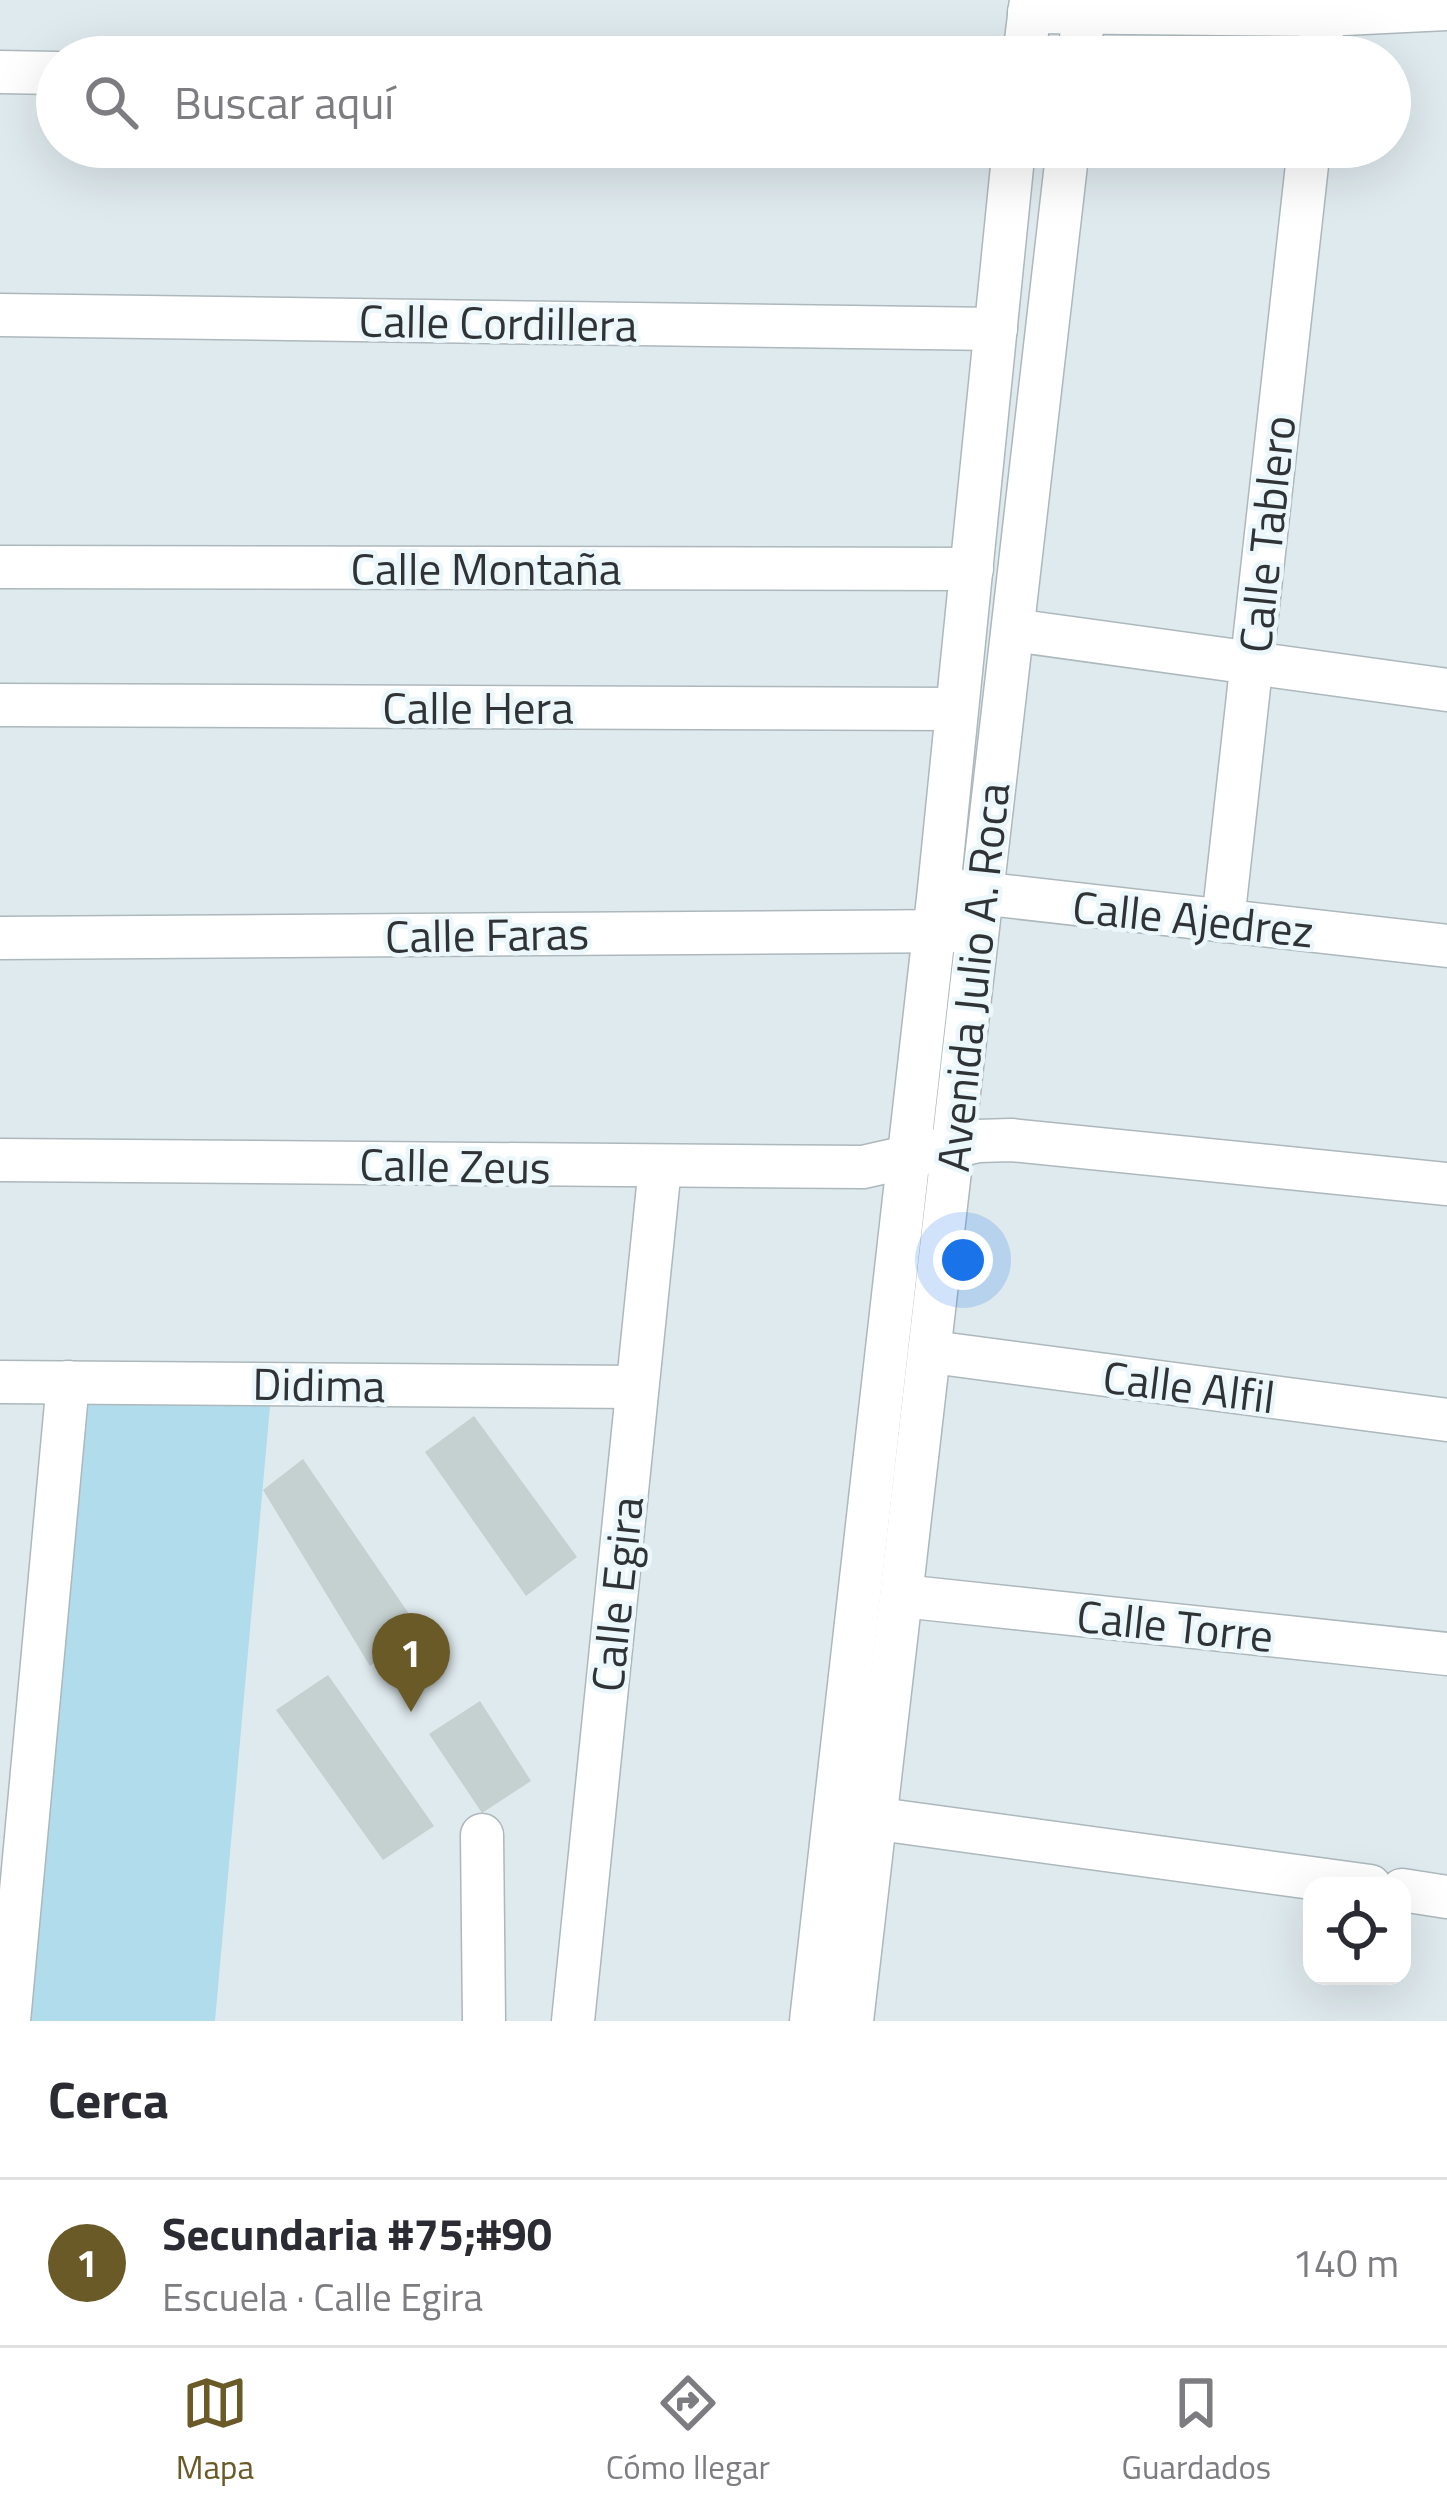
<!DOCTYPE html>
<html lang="es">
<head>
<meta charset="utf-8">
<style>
	body { margin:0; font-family:"Titillium Web",sans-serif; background:#f7f7f7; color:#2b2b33 }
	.controls { position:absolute; right:36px; bottom:36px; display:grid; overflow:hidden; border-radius:24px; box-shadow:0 12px 48px #0002 }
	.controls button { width:108px; height:108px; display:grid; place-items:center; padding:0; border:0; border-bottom:3px solid #e1e1e2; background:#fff; color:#2b2b33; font:60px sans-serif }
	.you { position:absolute; left:963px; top:1260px; width:42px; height:42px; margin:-30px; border:9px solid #fff; border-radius:50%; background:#1a73e8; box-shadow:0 0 0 18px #1a73e833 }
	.badge { display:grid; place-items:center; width:78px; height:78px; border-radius:50%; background:#6a5a27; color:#fff; font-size:39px; font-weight:700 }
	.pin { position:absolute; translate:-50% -99px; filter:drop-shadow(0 3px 6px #0008) }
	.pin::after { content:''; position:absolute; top:63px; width:42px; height:36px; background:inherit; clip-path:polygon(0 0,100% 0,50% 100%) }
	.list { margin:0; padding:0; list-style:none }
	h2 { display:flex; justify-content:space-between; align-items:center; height:156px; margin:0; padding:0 48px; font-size:51px }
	h2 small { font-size:39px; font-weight:400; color:#7c7c81 }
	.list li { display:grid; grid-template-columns:78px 1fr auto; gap:36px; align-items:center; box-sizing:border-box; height:168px; padding:0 48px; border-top:3px solid #e1e1e2 }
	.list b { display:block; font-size:45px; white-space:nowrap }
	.list p { margin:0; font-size:39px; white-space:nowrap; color:#7c7c81 }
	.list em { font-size:39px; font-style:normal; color:#7c7c81 }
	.icon { flex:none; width:66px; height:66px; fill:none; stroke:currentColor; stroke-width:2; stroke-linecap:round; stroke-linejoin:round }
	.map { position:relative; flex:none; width:1447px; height:2021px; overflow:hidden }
	.search { position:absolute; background:#fff; box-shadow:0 12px 48px #0002; left:36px; right:36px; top:36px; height:132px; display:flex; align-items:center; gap:30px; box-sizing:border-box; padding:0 42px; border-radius:66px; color:#7c7c81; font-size:45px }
	.sheet { height:324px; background:#fff }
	nav { display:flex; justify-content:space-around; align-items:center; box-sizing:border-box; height:168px; border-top:3px solid #e1e1e2; background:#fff; font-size:33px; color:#7c7c81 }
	nav a { display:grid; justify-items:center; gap:6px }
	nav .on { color:#6a5a27 }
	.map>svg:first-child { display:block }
</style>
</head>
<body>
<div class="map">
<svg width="1447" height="2021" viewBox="0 0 1447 2021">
	<rect width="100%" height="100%" fill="#dfeaee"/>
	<!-- green -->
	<path fill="#b1dcec" d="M86,1395H271L215,2021H25Z"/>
	<!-- building -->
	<g fill="#c5d1d0">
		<path d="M474,1416L577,1557L526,1596L425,1452Z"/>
		<path d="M303,1459L420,1630L370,1666L263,1490Z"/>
		<path d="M328,1675L434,1826L383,1860L276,1710Z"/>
		<path d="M480,1701L531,1781L482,1813L429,1734Z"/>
	</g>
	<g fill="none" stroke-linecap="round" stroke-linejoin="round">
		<!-- minor casing -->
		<g stroke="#adb8bc" stroke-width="45">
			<g id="minor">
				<path d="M1029,12L1324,15L1447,9"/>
				<path d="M1024,57L1031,0"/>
				<path d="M1079,57L1085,0"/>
				<path d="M1319,57L1324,15"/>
				<path d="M0,72L57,73"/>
				<path d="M0,315L996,329"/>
				<path d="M0,567L972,569"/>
				<path d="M1013,630L1447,690"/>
				<path d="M0,705L956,709"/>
				<path d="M952,890L1447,946"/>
				<path d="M1223,921L1309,147"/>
				<path d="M0,938L959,931"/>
				<path d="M0,1160L863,1167L978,1141L1011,1140L1447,1184"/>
				<path d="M932,1352L1447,1420"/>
				<path d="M0,1382L637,1387"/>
				<path d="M902,1596L1447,1654"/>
				<path d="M879,1819L1370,1886"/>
				<path d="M482,1835L484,2021"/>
				<path d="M1402,1890L1447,1897"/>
				<path d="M9,2021L68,1382"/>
				<path d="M573,2021L660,1167"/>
				<path d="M811,2021L939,889L1014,147"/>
				<path d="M852,2021L1068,147"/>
			</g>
		</g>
		<!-- minor -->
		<use href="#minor" stroke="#fff" stroke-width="42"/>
	</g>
	<g text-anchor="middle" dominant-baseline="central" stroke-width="9" stroke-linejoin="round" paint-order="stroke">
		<!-- street labels -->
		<g font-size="45" fill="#2f3335" stroke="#ecf7fb">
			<text transform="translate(498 322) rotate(1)">Calle Cordillera</text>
			<text transform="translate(1266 534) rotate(-84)">Calle Tablero</text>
			<text x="486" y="568">Calle Montaña</text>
			<text x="478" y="707">Calle Hera</text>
			<text transform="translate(1193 918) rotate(6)">Calle Ajedrez</text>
			<text transform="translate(487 934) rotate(-1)">Calle Faras</text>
			<text transform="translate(972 977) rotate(-84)">Avenida Julio A. Roca</text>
			<text transform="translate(455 1165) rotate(1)">Calle Zeus</text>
			<text transform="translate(319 1384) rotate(1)">Didima</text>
			<text transform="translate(1189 1386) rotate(7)">Calle Alfil</text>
			<text transform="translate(616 1594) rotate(-84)">Calle Egira</text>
			<text transform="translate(1175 1625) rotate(6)">Calle Torre</text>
		</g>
	</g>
</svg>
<div class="controls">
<button><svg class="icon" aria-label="locate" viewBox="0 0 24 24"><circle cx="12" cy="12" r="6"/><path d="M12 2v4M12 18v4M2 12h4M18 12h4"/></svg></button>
</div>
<div class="you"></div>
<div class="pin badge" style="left:411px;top:1712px">1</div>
<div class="search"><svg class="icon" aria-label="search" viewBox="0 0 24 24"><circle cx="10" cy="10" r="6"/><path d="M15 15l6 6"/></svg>Buscar aquí</div>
</div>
<section class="sheet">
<h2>Cerca<small></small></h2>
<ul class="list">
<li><span class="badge">1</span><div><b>Secundaria #75;#90</b><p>Escuela · Calle Egira</p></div><em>140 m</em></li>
</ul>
</section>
<nav>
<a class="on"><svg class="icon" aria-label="map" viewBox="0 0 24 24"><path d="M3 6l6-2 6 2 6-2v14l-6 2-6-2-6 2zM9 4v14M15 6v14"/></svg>Mapa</a>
<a><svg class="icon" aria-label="directions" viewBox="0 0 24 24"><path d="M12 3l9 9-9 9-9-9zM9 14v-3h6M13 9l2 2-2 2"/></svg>Cómo llegar</a>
<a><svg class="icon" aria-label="saved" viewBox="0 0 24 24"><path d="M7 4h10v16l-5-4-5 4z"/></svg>Guardados</a>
</nav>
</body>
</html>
